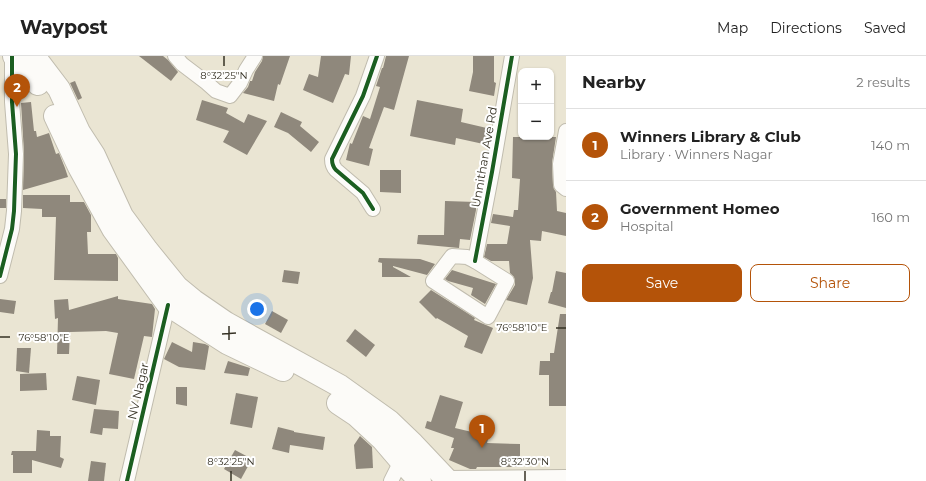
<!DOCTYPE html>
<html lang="en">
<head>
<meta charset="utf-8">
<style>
	body { margin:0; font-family:Montserrat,sans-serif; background:#f6f6f6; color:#222 }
	.controls { position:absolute; right:12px; top:12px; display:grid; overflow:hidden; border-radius:8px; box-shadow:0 1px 3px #0004 }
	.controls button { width:36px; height:36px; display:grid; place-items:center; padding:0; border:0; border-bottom:1px solid #e0e0e0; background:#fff; color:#222; font:20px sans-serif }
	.you { position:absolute; left:257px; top:253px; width:14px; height:14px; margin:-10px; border:3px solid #fff; border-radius:50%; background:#1a73e8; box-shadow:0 0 0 6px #1a73e833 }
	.badge { display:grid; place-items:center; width:26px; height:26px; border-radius:50%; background:#b45309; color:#fff; font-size:13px; font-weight:700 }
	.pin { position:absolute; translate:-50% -33px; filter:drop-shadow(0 1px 2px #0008) }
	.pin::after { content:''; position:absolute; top:21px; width:14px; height:12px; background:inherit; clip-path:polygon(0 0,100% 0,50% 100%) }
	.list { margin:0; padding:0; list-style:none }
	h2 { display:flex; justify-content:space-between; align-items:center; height:52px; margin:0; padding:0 16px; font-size:17px }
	h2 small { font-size:13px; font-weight:400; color:#767676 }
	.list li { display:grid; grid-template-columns:26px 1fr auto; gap:12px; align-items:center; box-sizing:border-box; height:72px; padding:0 16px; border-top:1px solid #e0e0e0 }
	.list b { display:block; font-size:15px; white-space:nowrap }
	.list p { margin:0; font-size:13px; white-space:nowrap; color:#767676 }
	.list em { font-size:13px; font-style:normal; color:#767676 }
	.actions { display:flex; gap:8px; padding:12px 16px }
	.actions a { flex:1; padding:9px 0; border:1px solid #b45309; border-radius:8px; text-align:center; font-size:14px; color:#b45309 }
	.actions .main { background:#b45309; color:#fff }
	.map { position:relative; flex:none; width:566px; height:425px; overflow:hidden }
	header { display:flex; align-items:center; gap:24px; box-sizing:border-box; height:56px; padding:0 20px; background:#fff; border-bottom:1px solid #e0e0e0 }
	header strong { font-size:19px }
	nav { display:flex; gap:22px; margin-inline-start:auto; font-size:14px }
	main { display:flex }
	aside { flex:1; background:#fff }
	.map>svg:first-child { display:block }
</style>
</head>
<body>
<header>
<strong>Waypost</strong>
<nav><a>Map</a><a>Directions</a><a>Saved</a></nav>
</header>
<main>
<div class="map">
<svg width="566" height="425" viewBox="0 0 566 425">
	<rect width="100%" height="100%" fill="#eae5d3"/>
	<!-- building -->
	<g fill="#8f887c">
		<path d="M139,0H163L168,4L178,16L171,25Z"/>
		<path d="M263,0H290L280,29L278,28L274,45L243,37L248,31L250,25H252L255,16L262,5Z"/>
		<path d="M321,0H351L349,19L345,18L333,47L303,34L309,18L318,21Z"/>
		<path d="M386,0H409L394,54L384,51L369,92L373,93L369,110L346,104L350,87L352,88L363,60L370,63L380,31L376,30L382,12H383Z"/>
		<path d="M473,0H494V26L496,27L494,40L469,35L473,16Z"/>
		<path d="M75,25L82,42L78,44L70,27Z"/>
		<path d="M202,44L228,52L226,57L244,67L248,58L267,65L247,99L223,86L229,75L196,64Z"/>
		<path d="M417,44L463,53L461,66L491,73L488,89L456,82L455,89L410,80Z"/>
		<path d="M31,46L34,75H36L37,81L49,77L56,98L59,97L65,112L68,121L23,134L24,97L21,47Z"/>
		<path d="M281,56L302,66L300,70L319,86L311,96L288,77L274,71Z"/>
		<path d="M513,81H556L552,107L553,129L554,133L556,136L557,155L566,157V180L542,175L541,185L530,184L533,222L527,249L506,244L515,229V225L514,221L510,217L509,205H491L484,201L487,188H507L510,170L491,167L493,158L513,161L514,154H518L520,123L512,122Z"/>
		<path d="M380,114H401V137L380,136Z"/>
		<path d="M23,139H70V146H84L91,159V176H87L88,198H116L118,202V225L54,224L56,161H42V153L23,152Z"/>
		<rect x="0" y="143" width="6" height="9"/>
		<path d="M445,145L476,146V154L470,184L460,183L459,192L417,188L418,179H444Z"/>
		<path d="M379,202L420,203L435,208L427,219L393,210V211L411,221H382V207L378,206Z"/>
		<path d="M284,214L300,216L298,228L282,226Z"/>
		<path d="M452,214L496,228L485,248L471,239L473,232L448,225L445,223Z"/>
		<path d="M556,215L566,217V252L548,247L551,236H552Z"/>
		<path d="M431,234L475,262L474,264L493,272L482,298L464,291L468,280L437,262L436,263L419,246Z"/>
		<path d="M118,240V243L152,248L155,253L152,281L144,280L134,323L109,318L118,277L106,275L70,276L69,298H57L58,262L55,263L54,244L68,243L69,254Z"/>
		<path d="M0,243L16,245L14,258L0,256Z"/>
		<path d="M272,255L288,264L281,277L265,268Z"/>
		<path d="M560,258H566V350H549V319H539L540,305H550V297H554Z"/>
		<path d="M355,273L375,289L366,301L346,285Z"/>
		<path d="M172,286L192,296L193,286L205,288L209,290L205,314L179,311L164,303Z"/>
		<path d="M17,292H31L29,317L16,315Z"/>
		<path d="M228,305L250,312L248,320L224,317Z"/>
		<path d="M46,317L47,334L20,335V318Z"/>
		<path d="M77,320L100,324L96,349L72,344Z"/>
		<path d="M176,331H187V350L176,348Z"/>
		<path d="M236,337L258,341L252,372L230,368Z"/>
		<path d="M440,339L463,346L455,372L489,380L487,387L520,388V411H477L476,413H470L449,404L454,392H451L454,382L425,372L427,365L431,366Z"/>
		<path d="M94,353L119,355L118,373L103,372L102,379L90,377Z"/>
		<path d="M278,371L294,375V376L325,381L323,394L290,389L289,397L272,393Z"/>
		<path d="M37,374L50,375V380H61L60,401L64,403L61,412L32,404V417H13V399H11L12,395H36Z"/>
		<path d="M360,380L372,391L373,412L356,413L354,389Z"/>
		<path d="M235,394L252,403L241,423L224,413Z"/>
		<path d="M91,405L106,407L104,425H88Z"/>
	</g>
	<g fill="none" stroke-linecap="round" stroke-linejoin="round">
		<!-- street casing -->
		<g stroke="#c0bcae" stroke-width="16">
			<g id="street">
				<path d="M175,0L182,8L207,27L216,35L230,40L240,27L246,14L255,0"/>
				<path d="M566,75L560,108L561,129L566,133"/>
				<path d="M373,153L363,137L336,114C333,111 332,108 332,103L363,40L377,0"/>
				<path d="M452,200L467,201L475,205L507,225L488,261L433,225Z"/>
				<path d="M475,205L492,116L512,0"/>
				<path d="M0,220L12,173L14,155L16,98L12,46V0"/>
				<path d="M446,422L566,421"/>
				<path d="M127,425L168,249"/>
				<path d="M391,425L401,405"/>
			</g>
		</g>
		<!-- primary casing -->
		<g stroke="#c0bcae" stroke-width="24">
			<g id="primary">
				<path d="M14,0L23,8L38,28"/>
				<path d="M34,0L59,33L79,76L94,99L122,160L147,194L177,231L194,245L226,267L340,330L389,365L413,388L448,425"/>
				<path d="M55,60L79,111L113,173L168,249L227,287L283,314"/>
				<path d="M338,347L356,359L383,384L401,405L420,425"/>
			</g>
		</g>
		<!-- street -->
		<use href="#street" stroke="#fcfbf8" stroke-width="14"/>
		<!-- primary -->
		<use href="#primary" stroke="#fcfbf8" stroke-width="22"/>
		<!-- cycleway casing -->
		<g stroke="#fff" stroke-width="6">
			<g id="cycleway">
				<path d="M373,153L363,137L336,114C333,111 332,108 332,103L363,40L377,0"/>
				<path d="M475,205L492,116L512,0"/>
				<path d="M0,220L12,173L14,155L16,98L12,46V0"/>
				<path d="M127,425L168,249"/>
			</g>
		</g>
		<!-- cycleway -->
		<use href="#cycleway" stroke="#1b5e20" stroke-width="4"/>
	</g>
	<!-- ticks -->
	<path fill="none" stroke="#363225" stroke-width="1.5" d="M224,0V10M229,270V284M556,272H566M222,278L236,277M0,281H10M231,415V425M525,415V425"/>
	<g text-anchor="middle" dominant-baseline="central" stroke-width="4" stroke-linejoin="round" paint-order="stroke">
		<!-- street labels -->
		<g font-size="12" fill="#363225" stroke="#fff">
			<text transform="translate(484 101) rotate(-80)">Unnithan Ave Rd</text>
			<text transform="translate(138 335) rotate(-77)">NV Nagar</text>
		</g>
	</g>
	<g font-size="10" text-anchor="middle" fill="#363225" stroke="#fff" stroke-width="4" stroke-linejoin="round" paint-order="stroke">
		<text x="224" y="23">8°32'25"N</text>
		<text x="522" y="275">76°58'10"E</text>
		<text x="44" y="285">76°58'10"E</text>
		<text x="231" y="409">8°32'25"N</text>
		<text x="525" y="409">8°32'30"N</text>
	</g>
</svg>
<div class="controls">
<button>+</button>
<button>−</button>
</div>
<div class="you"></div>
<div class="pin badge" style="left:482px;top:392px">1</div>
<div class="pin badge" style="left:17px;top:51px">2</div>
</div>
<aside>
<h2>Nearby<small>2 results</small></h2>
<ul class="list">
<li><span class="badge">1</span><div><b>Winners Library &amp; Club</b><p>Library · Winners Nagar</p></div><em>140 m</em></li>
<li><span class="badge">2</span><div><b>Government Homeo</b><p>Hospital</p></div><em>160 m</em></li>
</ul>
<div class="actions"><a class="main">Save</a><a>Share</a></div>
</aside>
</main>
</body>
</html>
